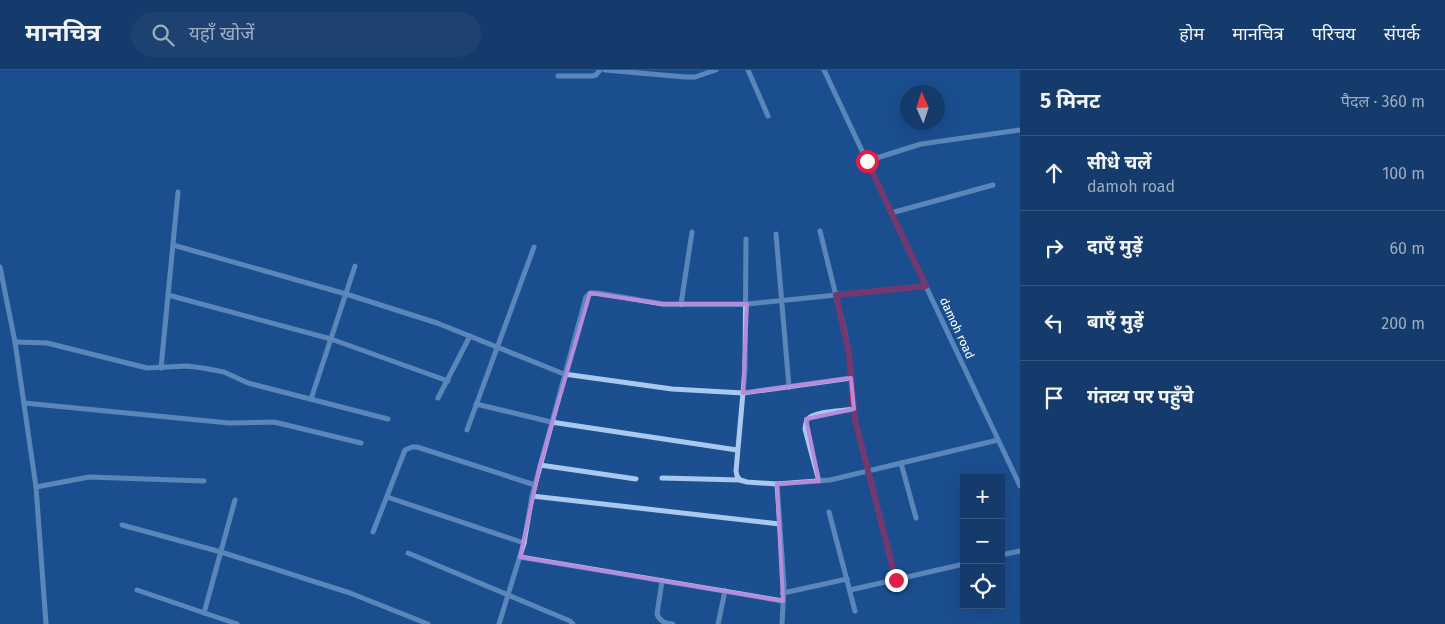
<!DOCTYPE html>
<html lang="hi">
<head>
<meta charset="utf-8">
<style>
	body { margin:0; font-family:"Fira Sans","Noto Sans Devanagari",sans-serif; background:#1d4271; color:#f1f3f6 }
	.controls { position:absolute; right:15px; bottom:15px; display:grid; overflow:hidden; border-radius:0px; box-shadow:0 5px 20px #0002 }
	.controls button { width:45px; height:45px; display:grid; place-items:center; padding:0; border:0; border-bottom:1px solid #33557e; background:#143b6b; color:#f1f3f6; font:25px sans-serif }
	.compass { position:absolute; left:900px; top:15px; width:45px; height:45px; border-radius:50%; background:#143b6b; box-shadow:0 5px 20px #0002; rotate:357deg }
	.stop { position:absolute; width:15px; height:15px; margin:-11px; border:4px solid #e11d48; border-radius:50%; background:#fff }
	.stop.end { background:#e11d48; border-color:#fff; box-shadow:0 1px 5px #0008 }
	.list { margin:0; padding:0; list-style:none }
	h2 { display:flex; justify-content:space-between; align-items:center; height:65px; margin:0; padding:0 20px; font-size:21px }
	h2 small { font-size:16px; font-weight:400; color:#9dadc1 }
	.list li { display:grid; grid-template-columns:32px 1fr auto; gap:15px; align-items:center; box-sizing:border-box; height:75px; padding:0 20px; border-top:1px solid #33557e }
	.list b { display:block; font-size:19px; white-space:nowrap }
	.list p { margin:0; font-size:16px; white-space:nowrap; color:#9dadc1 }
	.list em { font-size:16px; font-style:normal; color:#9dadc1 }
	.icon { flex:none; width:28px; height:28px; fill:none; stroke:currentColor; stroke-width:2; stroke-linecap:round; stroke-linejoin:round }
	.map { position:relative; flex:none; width:1020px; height:554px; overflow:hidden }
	header { display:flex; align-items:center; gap:30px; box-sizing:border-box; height:70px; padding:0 25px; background:#143b6b; border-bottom:1px solid #33557e }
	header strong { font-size:24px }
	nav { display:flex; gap:28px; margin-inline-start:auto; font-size:18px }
	.search { width:350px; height:45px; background:#1d4271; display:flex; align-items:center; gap:12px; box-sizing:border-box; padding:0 18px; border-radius:28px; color:#9dadc1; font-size:19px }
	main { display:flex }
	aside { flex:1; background:#143b6b }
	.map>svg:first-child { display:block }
</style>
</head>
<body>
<header>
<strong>मानचित्र</strong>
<div class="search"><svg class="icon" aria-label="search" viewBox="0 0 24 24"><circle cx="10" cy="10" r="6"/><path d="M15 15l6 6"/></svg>यहाँ खोजें</div>
<nav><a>होम</a><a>मानचित्र</a><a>परिचय</a><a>संपर्क</a></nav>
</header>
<main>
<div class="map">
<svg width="1020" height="554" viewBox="0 0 1020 554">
	<rect width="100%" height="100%" fill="#1b4f8f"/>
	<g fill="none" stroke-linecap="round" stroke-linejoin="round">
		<!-- minor -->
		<g stroke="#a9c9ee" stroke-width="5">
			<path d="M605,0L685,7H695L716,0"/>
			<path d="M748,0L768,46"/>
			<path d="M824,0L1020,416"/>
			<path d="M558,6H592L596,5L600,0"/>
			<path d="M867,91L921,74L1020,60"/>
			<path d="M891,143L993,115"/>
			<path d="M820,161L844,258L849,284L855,350L896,510"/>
			<path d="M776,164L789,317"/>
			<path d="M746,169L745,300L736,401L737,406L740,410L747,412L777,414L830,410L998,370"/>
			<path d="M173,175L346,224L437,253L564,304L672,319L743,323L851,308"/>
			<path d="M0,197L15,272L36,417L46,554"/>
			<path d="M168,225L331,269L448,311"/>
			<path d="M681,234L692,162"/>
			<path d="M15,272L47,273L147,298L187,296L203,298L224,302L248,313L275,320L388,349"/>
			<path d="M161,298L178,122"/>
			<path d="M438,328L470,266"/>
			<path d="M311,329L355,196"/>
			<path d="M24,333L229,353L274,352L361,373"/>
			<path d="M476,334L551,352L737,380"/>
			<path d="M467,360L534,177"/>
			<path d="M901,393L916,448"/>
			<path d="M540,395L636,409"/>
			<path d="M662,408L740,410"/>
			<path d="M819,411L805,359C806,355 805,351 809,348C817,341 843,341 854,339"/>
			<path d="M777,414L784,515L782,554"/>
			<path d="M36,417L89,407L204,411"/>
			<path d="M532,426L780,454"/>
			<path d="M387,427L524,473"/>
			<path d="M829,442L855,541"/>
			<path d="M122,455L221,482L350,523L428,554"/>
			<path d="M373,462L405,380L412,377H417L535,415"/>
			<path d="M408,483L570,551L573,554"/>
			<path d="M1001,485L1020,481"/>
			<path d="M520,487L783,531"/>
			<path d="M662,511L657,544C660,552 665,553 673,554"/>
			<path d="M137,520L237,554"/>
			<path d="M850,520L964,494"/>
			<path d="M783,523L847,509"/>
			<path d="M204,543L235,430"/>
			<path d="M499,554L524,473L532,426L586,227L590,223H598L663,234H747L926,216"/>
			<path d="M718,554L725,521"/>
		</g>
	</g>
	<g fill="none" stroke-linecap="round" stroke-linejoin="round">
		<!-- route -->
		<path stroke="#e11d48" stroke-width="6" d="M867,91L926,216L836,225L849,284L855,350L896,510"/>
	</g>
	<!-- marked area -->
	<path d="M0 0H1020V554H0ZM590,223L663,234H747L743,323L851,308L854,339L806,349L819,411L777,414L783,531L520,487L540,395Z" fill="#1b4f8f" fill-opacity=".55" fill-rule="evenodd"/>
	<path fill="none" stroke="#b68bdc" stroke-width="4" stroke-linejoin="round" d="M590,223L663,234H747L743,323L851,308L854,339L806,349L819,411L777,414L783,531L520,487L540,395Z"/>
	<g text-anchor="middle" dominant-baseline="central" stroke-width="5" stroke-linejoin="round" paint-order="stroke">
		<!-- street labels -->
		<g font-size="12" fill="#fff" stroke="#1b4f8f">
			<text transform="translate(957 258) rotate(65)">damoh road</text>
		</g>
	</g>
</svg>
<div class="controls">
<button>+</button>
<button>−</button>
<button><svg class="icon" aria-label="locate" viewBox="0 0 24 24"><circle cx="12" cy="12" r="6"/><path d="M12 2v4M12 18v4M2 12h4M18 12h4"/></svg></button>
</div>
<svg class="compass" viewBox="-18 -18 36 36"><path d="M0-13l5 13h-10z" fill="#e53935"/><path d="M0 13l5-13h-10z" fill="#9dadc1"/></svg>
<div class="stop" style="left:867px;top:91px"></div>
<div class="stop end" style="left:896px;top:510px"></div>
</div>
<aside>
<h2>5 मिनट<small>पैदल · 360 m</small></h2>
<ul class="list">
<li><svg class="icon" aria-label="ahead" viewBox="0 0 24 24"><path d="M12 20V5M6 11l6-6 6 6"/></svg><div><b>सीधे चलें</b><p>damoh road</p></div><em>100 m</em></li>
<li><svg class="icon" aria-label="right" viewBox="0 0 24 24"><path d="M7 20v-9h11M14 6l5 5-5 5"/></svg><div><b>दाएँ मुड़ें</b></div><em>60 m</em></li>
<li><svg class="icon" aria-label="left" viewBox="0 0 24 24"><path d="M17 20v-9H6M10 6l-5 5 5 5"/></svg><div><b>बाएँ मुड़ें</b></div><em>200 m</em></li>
<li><svg class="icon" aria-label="arrive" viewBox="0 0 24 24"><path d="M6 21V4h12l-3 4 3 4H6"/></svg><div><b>गंतव्य पर पहुँचे</b></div></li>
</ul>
</aside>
</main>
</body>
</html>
